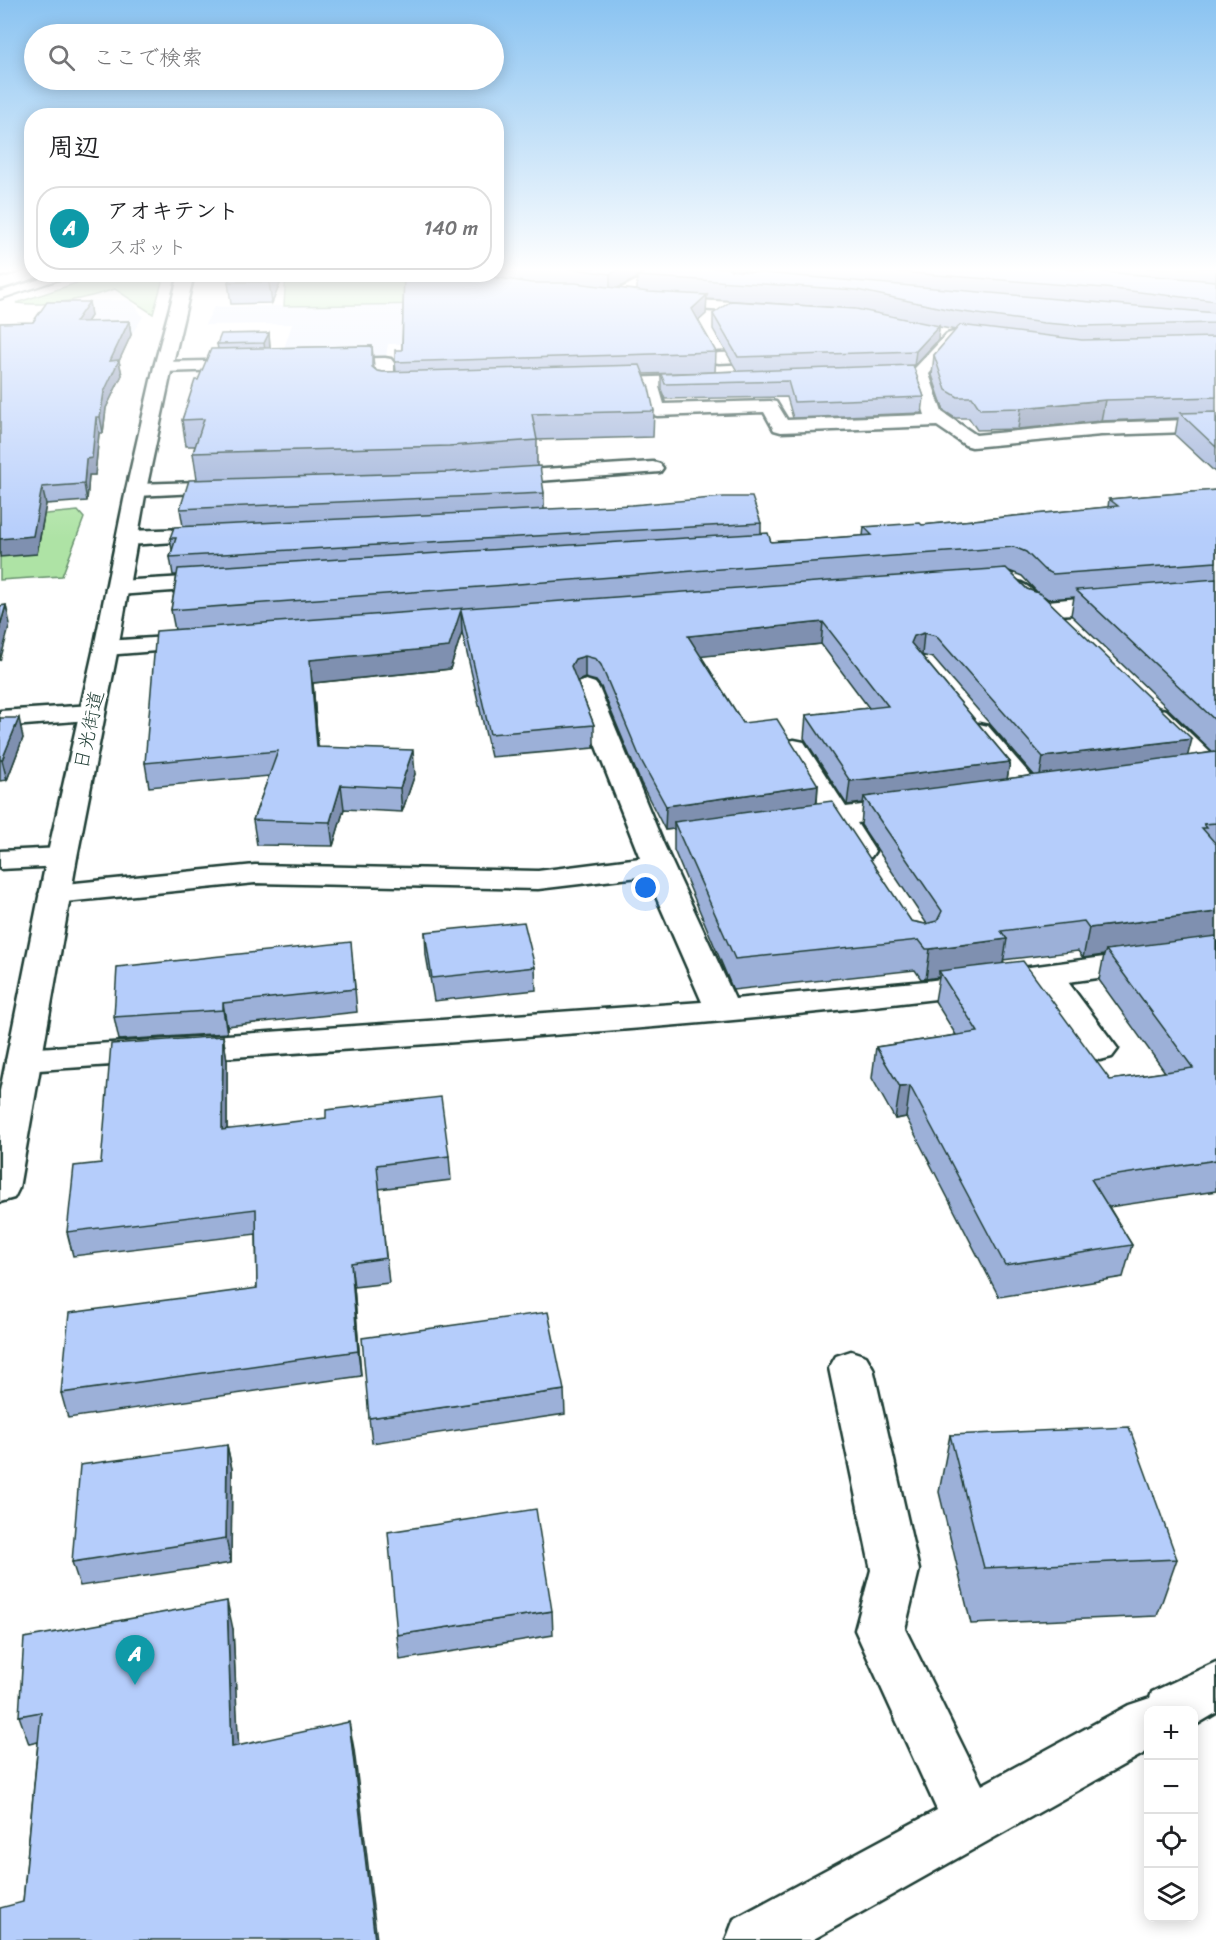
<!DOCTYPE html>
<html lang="ja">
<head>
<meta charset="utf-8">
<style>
	body { margin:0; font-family:Sriracha,"Klee One",sans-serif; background:#f2f2f2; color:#202124 }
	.controls { position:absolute; right:18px; bottom:18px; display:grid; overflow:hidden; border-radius:12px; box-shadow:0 3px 15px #0003 }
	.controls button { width:54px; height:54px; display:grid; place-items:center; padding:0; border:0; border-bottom:2px solid #e0e0e0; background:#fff; color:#202124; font:30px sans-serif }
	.you { position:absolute; left:646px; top:888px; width:21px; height:21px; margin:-15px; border:4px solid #fff; border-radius:50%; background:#1a73e8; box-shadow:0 0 0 9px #1a73e833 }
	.badge { display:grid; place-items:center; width:39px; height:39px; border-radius:50%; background:#2563eb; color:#fff; font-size:20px; font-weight:700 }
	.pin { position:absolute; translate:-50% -50px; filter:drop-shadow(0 2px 3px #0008) }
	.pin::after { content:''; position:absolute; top:32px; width:21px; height:18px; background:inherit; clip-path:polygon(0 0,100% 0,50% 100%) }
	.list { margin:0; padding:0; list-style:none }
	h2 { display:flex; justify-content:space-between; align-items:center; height:78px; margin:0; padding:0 24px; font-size:26px }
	h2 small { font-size:20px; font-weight:400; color:#757577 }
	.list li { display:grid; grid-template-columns:39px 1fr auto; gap:18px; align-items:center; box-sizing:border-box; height:84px; margin:0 12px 12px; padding:0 12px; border:2px solid #e0e0e0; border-radius:24px }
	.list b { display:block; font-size:22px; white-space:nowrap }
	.list p { margin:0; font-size:20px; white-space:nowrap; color:#757577 }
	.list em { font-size:20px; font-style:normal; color:#757577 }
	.icon { flex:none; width:33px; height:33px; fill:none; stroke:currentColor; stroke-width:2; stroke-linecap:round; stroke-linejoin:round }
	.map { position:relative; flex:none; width:1216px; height:1940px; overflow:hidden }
	.search { position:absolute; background:#fff; box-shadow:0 3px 15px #0003; left:24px; top:24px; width:480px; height:66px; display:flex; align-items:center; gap:15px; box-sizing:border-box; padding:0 21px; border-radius:33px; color:#757577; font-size:22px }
	.panel { position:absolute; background:#fff; box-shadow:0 3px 15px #0003; left:24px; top:108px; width:480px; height:174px; border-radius:24px }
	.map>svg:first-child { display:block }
</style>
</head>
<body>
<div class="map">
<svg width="1216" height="1940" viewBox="0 0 1216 1940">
	<rect width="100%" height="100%" fill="#fff"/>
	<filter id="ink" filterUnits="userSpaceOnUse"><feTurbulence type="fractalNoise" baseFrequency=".0167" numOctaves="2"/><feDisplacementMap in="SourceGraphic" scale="12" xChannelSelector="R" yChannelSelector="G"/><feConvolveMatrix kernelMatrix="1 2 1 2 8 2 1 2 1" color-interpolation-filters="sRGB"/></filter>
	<g filter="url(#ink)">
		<!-- built -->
		<g fill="#e9f0fe">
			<path d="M131,300L143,317L132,333L29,335L57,301Z"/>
			<path d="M510,303L511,342L388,344L385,363L279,364L292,324L205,325L214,307Z"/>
		</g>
		<!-- green -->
		<g fill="#aee3a5" stroke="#66906c" stroke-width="1.5">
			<path d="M286,274L404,275L418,281L510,303L284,306Z"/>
			<path d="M101,275H164L153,314L115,289C86,299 47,307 16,303Z"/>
			<path d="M78,511L84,518L62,576L0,580V522L4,518Z"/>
		</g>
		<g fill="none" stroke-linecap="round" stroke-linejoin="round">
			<!-- minor casing -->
			<g stroke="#1f3d34" stroke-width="5">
				<g id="minor">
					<path d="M661,268H679L618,301L613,303L605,298L608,295Z"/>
					<path d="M751,268H768L751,280L764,282L767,285L764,288L729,286L726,283L729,280Z"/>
					<path d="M32,270V274H40L38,277L0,289V279Z"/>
					<path d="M661,298L768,304L776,309L768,314L656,306L653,303L656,300Z"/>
					<path d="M953,332L961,337L929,374L942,412L976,435L1101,423L1216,419V431L1101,435L972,447L965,445L937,426L781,432L774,430L764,412L657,416L651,414L641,388L602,389L596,388L593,384L596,380L602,379L706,375L712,376L715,380L712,384L659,387L664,404L770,401L776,402L787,420L925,415L913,378L871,379L865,378L862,374L865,370L871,369L915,368L947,334Z"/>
					<path d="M775,351L781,352L783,356L781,360L719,363L713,362L711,358L713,354L719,353Z"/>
					<path d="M385,358L391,359L394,363V384L418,385L421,389L418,393L379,394L376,390V368L329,369L323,368L320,364L323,360L329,359Z"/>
					<path d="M250,360L256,361L259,365L256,369L163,372L157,371L154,367L157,363L163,362Z"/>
					<path d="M653,462L660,464L663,468L660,472L498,484L491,482L488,478L491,474L498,472Z"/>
					<path d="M231,481L238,483L241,487L238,491L136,496L129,494L126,490L129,486L136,484Z"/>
					<path d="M216,528L224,529L227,534L224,539L128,545L120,543L117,538L120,533L128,531Z"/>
					<path d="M219,575L227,577L230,582L227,587L118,595L110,593L106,588L110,583L118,581Z"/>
					<path d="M1018,582C1031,585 1036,597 1048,601L1119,594L1127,596L1131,601L1127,606L1119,608C1093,611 1049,621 1026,609C1019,606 1011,596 1006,589L1010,584Z"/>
					<path d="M198,635L207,637L210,642L207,647L106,655L97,653L94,648L97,643L106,641Z"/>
					<path d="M586,680L595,683L599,688L663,843L735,999L926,981L1216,942V962L1068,982L1118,1049L1112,1057L1100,1060L1088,1057L1037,986C701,1032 362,1047 24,1071L12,1068L6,1060L12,1052L24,1049L702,1002L647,876L538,889L255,883L55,903L44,901L39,894L44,887L55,885L255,865L538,871L640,858L573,688L577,683Z"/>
					<path d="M92,705L101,707L105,713L101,719L0,727V711Z"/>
					<path d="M1157,708L1166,710L1216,758V776L1202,775L1148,722L1144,716L1148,710Z"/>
					<path d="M979,724L988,726L1040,786L1044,792L1040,798L1030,801L1020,798L970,738L966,732L970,726Z"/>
					<path d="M794,740L804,742L846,807L908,799L918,802L922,808L918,814L857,823L875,851L871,857L860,860L849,857L830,827L816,829L806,826L801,820L806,814L820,811L780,748L784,742Z"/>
					<path d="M62,848L73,851L77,857L73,863L62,866L0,869V851Z"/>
					<path d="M851,1351L866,1356L873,1368L919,1570L905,1629L982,1785L1129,1705L1150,1698L1152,1692L1216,1662V1713L1194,1726V1710H1148V1751L812,1940H726L734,1919L937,1810L855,1630L871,1570L829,1368L836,1356Z"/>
				</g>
			</g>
			<!-- major casing -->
			<g stroke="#1f3d34" stroke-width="5">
				<path id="major" d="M179,274H194L172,367L146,490L118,648L77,857L19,1188L14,1198L0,1202V1091L47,857L94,648L126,490L154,367Z"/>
			</g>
			<!-- minor -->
			<use href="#minor" fill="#fff" fill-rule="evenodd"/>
			<!-- major -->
			<use href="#major" fill="#fff" fill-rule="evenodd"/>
			<!-- rail -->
			<path stroke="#1f3d34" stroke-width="2" d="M0,300L78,274"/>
		</g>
		<!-- wall -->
		<g fill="#9cb0d8" stroke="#1f3d34" stroke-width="1.5" fill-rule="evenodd">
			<path d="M496,268H747L740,271L758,273V268H1216V473L1175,435L1178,418L1101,421L1018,429L977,430L969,418H955L944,411L932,375L934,355L956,330L939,327L938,340L913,366L924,397L922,413L793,418L787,397L665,399L661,389V374L737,371L713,329V314L855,309L706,299V314L698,321L716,352L715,372L643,374L654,411L653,437L537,440V466L544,493V509L761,523V533L771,542L863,536L864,527L922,525L1108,507L1109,499L1216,490V1191L1109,1207L1132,1245L1123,1277L999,1297L906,1117L895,1119L872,1078L876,1047L956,1035L935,1001L939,977L921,979L915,970L733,990L674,850V829L665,830L641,783L601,687L596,681L585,678L577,681L594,725V748L491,757L462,632L450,669L313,683L318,747L415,774L402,812L344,809L333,846L257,845L253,820L269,776L149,787L145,763L175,630L171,610L177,575H173L170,557L172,550L170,538L183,526L180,509L197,479L193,453L195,446H186L182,420L198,380L218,349L217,344L269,333L270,348L372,346L374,368L377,371L383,372H396L395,362L402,350L404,274H496ZM637,278V290L617,288ZM1009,571L1022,576L1038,593L1027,589ZM1044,596L1048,599L1074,597L1071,615L1213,752L1188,756ZM821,644L869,708L806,715L804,738L847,805L863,803L861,825L927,924H925L911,921L817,803L818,785L743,723L701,656ZM921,655L933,658L1034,775L1007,779L1010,762ZM1078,951L1083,958L1104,955L1099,980L1165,1072L1110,1080L1003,963V960Z"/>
			<path d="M284,274L272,303L231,304L228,282Z"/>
			<path d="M89,302L91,316L87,322L129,321L131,335L119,361L122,375L106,408L103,433H99L95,475H89L87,501L46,504L37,554L33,322Z"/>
			<path d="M0,718L23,738L7,780L0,781Z"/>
			<path d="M425,932L535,967L536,990L434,1001L426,955Z"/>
			<path d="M353,965L357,1012L227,1026V1033L119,1040L114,1017Z"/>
			<path d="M223,1036L227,1060V1129L449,1156L451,1180L379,1189L389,1283L354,1287L361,1376L68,1418L61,1393L257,1288L256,1234L73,1256L67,1232L101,1163Z"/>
			<path d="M564,1390L565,1414L372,1443L369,1418Z"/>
			<path d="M950,1435L1177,1559L1157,1616L971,1624L939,1492Z"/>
			<path d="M227,1445L232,1469L231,1563L80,1586L72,1562Z"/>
			<path d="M552,1611L553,1635L400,1660L397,1635Z"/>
			<path d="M233,1629L238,1746L354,1749L23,1902L38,1742L29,1744L19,1716Z"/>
		</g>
		<!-- shaded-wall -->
		<g fill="#7f90b0" stroke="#1f3d34" stroke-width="1.5">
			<path d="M622,268H657L637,276V278L610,292V274Z"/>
			<path d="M724,268H747L728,278L724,283Z"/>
			<path d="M272,274H284L272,303L269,282Z"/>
			<path d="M707,295L706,314L691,328L692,309Z"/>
			<path d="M89,302L91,316L78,336L75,322Z"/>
			<path d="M129,321L131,335L119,361L122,375L106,408L103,433L100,417L104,392L110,361Z"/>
			<path d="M939,326L938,340L914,366L916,351Z"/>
			<path d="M269,333L270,348L266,358L264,343Z"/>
			<path d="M1105,400L1101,421L1018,429L1021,408Z"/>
			<path d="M96,417L99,433L95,475H89L87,501L84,484L86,459Z"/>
			<path d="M42,487L46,504L37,554L0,557V539Z"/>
			<path d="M6,605L10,624L0,661V626Z"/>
			<path d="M461,610L462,632L450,669L313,683L320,770L317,747L310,660Z"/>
			<path d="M823,622L821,644L687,658L688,636Z"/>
			<path d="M924,633L922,655L911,658V643L914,636Z"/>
			<path d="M585,656V678L575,682L571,666L575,659Z"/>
			<path d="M19,718L23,738L7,780L2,760Z"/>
			<path d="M1192,739L1186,762L1039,781L1043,757Z"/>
			<path d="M413,750L415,774L402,812L400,788Z"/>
			<path d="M1010,762L1006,785L864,797L863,803L847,805L850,781Z"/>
			<path d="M341,785L344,809L333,846L330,822Z"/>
			<path d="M818,785L816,809L674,822V829L665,830L666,806Z"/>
			<path d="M1216,912V940L1106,950L1104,955L1083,958L1089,928Z"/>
			<path d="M1007,939L1002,969L939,971V977L926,979L930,949Z"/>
			<path d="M223,1003L227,1026V1033L223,1010Z"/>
			<path d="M223,1036L227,1060V1154L222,1130Z"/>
			<path d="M910,1086L906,1117L895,1119L900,1087Z"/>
			<path d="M351,1263L354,1287L361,1376L358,1351Z"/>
			<path d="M227,1445L232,1469L231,1563L226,1538Z"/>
			<path d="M227,1601L233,1629L240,1775L232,1747Z"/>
			<path d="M349,1722L354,1749L377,1940H375Z"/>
		</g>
		<!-- building -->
		<g fill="#b5cdfb" stroke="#1f3d34" stroke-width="1.5">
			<path d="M523,268H622L610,274L575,269H532Z"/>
			<path d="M653,268H727L730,270L1216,313V323L1082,326L1044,323L956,311L857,290L637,276Z"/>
			<path d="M846,268H1054L1216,281V301L1105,288Z"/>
			<path d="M232,274H272L269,282H228Z"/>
			<path d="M404,274H473L531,283H575L649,292L707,295L692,309L716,352L395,362V350H402Z"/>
			<path d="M731,301L856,309L939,326L916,351L738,357L713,314Z"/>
			<path d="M47,302H89L75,322L129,321L110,361L119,360L104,392L100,417H96L92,458L86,459L84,484L42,487L33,536L0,539V323L33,322Z"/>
			<path d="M960,325L1082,340L1216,337V397L1105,400L1021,408L980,409L972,397H958L946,390L934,355Z"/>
			<path d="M269,333L264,343L217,344L221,334Z"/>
			<path d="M372,346V367L377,371L383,372L640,365L649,388L654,411L532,414L537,440L449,446L193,453L204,419L182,420L195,380H198L211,349Z"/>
			<path d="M913,365L924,397L794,402L788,381L665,384L661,374Z"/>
			<path d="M1216,412V447L1180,413Z"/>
			<path d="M540,466L544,493L180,509L189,480L450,472Z"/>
			<path d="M1216,490V562L1053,574L1043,569L1026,552L1014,547L171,610L178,569L768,533L771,542L872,535L864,527L920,523L922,525L1118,506L1109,499Z"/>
			<path d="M724,497H752L761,523L170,557L176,538H170L174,527L632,505Z"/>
			<path d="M1006,568L1027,589L1041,594L1192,739L1043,757L936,636L924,633L914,636L911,643L1010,762L850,781L806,715L888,706L823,622L688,636L743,723L777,719L818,785L666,806L641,760L601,665L596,659L585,656L575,659L571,666L594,725L490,734L461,610L449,647L310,660L317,747L413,750L400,788L341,785L330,822L253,820L278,751L145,763L156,631Z"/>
			<path d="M1216,579V721L1076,590Z"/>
			<path d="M6,605L0,626V606Z"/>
			<path d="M0,718H19L2,760H0Z"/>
			<path d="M1216,752V823L1204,824L1207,828H1202L1216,844V912L1089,928L1084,921L1001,931L1007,939L930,949H926L919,940L735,959L674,822L832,801L911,921L925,924L937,921L942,911L864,797Z"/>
			<path d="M524,922L535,967L432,978L425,932Z"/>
			<path d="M1216,936V1160L1091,1179L1132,1245L1005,1265L910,1086L900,1087L876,1047L978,1032L939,971L1023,961L1110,1080L1193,1068L1106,950Z"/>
			<path d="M351,942L355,989L223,1003V1010L114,1017L117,967Z"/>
			<path d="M223,1036L222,1130L326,1118V1110L441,1097L449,1156L377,1165L386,1258L351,1263L358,1351L61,1393L69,1313L257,1288L256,1209L67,1232L74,1166L101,1163L111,1044Z"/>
			<path d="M548,1312L564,1390L369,1418L362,1338Z"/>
			<path d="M1129,1427L1177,1559L984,1568L950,1435Z"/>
			<path d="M227,1445L226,1538L72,1562L80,1465Z"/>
			<path d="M536,1509L552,1611L397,1635L388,1532Z"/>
			<path d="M227,1601L232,1747L349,1722L375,1940H0V1908L23,1902L41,1712L19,1716L24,1638Z"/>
		</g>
	</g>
	<!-- sky -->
	<linearGradient id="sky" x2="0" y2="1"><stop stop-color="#8ac3f1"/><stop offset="0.5" stop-color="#fff"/><stop offset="1" stop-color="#fff" stop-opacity="0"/></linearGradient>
	<rect width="1216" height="539" fill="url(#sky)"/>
	<g text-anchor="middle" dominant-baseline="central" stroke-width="6" stroke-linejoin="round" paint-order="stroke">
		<!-- street labels -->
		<g font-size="20" fill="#1f3d34" stroke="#fff">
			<text transform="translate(89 730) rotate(-78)">日光街道</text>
		</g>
	</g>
</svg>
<div class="controls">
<button>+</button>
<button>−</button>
<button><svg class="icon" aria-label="locate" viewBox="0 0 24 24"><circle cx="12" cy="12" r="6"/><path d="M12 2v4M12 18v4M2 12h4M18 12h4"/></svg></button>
<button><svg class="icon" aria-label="layers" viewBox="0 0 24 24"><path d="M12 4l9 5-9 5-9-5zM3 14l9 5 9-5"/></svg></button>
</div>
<div class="you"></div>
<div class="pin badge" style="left:135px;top:1685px;background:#0f9aa8">A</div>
<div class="search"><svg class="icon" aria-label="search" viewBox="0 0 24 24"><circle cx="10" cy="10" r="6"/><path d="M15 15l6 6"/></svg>ここで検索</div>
<section class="panel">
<h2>周辺<small></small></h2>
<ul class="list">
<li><span class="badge" style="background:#0f9aa8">A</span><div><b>アオキテント</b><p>スポット</p></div><em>140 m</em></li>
</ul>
</section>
</div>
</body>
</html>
